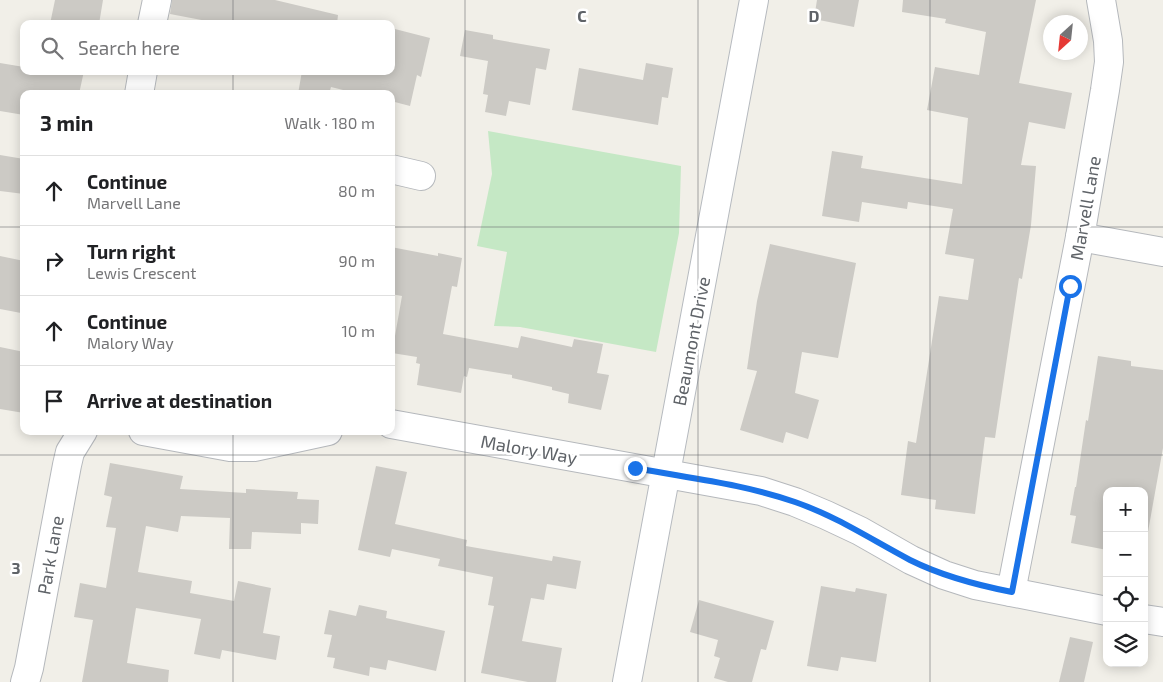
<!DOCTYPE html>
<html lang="en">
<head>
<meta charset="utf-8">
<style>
	body { margin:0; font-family:"Exo 2",sans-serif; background:#f6f6f6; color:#202124 }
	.controls { position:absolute; right:15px; bottom:15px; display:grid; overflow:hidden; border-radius:10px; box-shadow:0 2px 12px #0003 }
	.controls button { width:45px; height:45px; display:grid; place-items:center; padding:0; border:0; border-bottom:1px solid #e0e0e0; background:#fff; color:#202124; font:25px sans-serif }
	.compass { position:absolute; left:1043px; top:15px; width:45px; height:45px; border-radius:50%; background:#fff; box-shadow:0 2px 12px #0003; rotate:207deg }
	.stop { position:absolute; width:15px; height:15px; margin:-11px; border:4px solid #1a73e8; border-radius:50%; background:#fff }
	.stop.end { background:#1a73e8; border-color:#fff; box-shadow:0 1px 5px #0008 }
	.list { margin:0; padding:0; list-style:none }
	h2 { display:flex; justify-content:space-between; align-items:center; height:65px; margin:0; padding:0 20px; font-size:21px }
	h2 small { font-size:16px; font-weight:400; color:#757577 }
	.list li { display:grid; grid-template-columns:32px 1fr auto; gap:15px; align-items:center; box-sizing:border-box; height:70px; padding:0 20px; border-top:1px solid #e0e0e0 }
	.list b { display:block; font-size:19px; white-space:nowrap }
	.list p { margin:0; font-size:16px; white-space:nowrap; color:#757577 }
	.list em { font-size:16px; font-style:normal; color:#757577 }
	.icon { flex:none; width:28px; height:28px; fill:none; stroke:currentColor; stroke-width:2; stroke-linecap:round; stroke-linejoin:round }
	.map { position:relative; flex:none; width:1163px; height:682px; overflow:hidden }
	.search { position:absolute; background:#fff; box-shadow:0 2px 12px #0003; left:20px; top:20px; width:375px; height:55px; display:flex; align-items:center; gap:12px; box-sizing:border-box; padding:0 18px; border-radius:10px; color:#757577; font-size:19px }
	.panel { position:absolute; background:#fff; box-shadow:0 2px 12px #0003; left:20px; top:90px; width:375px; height:345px; border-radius:10px }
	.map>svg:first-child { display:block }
</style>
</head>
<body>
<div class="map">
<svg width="1163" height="682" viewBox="0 0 1163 682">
	<rect width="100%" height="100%" fill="#f1efe8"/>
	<!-- green -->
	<path fill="#c5e8c5" d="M488,131L681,166L679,233L656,352L520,327L494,326L507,252L477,246L492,174Z"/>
	<!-- building -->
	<g fill="#cccac5">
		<path d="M55,0H103L99,24H50Z"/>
		<path d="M172,0H275L338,15L337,24H212V22L170,14Z"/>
		<path d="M817,0H859L854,27L814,19Z"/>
		<path d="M903,0H1036L1019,83L1072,93L1065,129L1029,122L1021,165L1036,166L1031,225L1022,279L1019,278L995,438L985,437L975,514L935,509L936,500L901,495L908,441L916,443L939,296L968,300L974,259L945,254L953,209L908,202L907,209L862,202L859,222L822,216L832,151L863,156L861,168L962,184L968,118L927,110L935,67L979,75L986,32L945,23L946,19L902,12Z"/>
		<path d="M391,28L430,38L421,77L417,75L410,106L391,101V94H359L331,87L329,94H298L302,71H391Z"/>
		<path d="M465,30L493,35V39L550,49L546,70L536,68L530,105L509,101L506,116L485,112L488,95L483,94L488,61L460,56Z"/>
		<path d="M0,63L24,67V71H84L79,94H24V115L0,111Z"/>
		<path d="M646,63L673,68L668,98L662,97L658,125L572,110L579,68L643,80Z"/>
		<path d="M0,155L24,159V194L0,191Z"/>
		<path d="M770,244L856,263L838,358L802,352L795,393L819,400L808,439L786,432L783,443L740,430L757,371L747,369L757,301Z"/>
		<path d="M391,247L438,256V253L462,258L457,287L452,286L443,334L518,348L521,336L572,347L574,339L603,344L597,373L609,375L601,410L568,403L569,394L552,390V387L512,378V375L469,368L467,377L464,376L461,393L417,385L420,364L416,363L417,357L392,353L402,296L391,294Z"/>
		<path d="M0,256L24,261V296L21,313L0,309Z"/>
		<path d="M0,347L24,352V413L0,409Z"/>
		<path d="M1098,356L1131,361V366L1163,370V448L1146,543L1144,542V491H1107V550L1071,543L1076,516L1070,515L1075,487H1076L1086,420L1088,421Z"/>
		<path d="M110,463L183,476L180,489L246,493V489L298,492L297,499L319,500L318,524L301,523V534L252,532L251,549H229L230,518L181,516L178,532L146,526L138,572L192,581L190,593L234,601L238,581L271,588L263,633L280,636L276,660L222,650L220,659L194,654L201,619L136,608L127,663L169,670L168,682H82L93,620L74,617L80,583L106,588L116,528L106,527L112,497L104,495Z"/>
		<path d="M376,466L407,472L395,524L467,540L466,546L552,561L553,556L581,561L576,589L547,584L544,600L531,598L522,641L562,648L556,682H528L481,673L494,606L488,605L493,577L438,566L440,559L392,549L390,557L358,550Z"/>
		<path d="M821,586L855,592L856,588L887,594L876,662L841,657L838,671L807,666Z"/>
		<path d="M699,600L774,621L766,650L761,649L752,682H728L714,678L720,658L714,656L718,640L690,632Z"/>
		<path d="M359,605L387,611L386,618L445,631L436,671L388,660L386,670L370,667L369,676L333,668L335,658L327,657L332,635L324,634L329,610L356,616Z"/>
		<path d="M1070,637L1093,642L1084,682H1059Z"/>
	</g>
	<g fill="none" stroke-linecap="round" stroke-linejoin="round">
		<!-- street casing -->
		<g stroke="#b5b8bc" stroke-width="30">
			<g id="street">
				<path d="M152,24L157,0"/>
				<path d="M139,94L143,71"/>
				<path d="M391,169L421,176"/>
				<path d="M1080,237L1163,252"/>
				<path d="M391,424L761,491L795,502L826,515L860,531L911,560L944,575L975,585L1107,611"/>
				<path d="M143,431L230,447H254L328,431"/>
				<path d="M1011,592L1080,237L1105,90L1109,62L1108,41L1101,0"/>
				<path d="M1144,619L1163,622"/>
				<path d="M25,682L29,668L67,465L70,452L83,431"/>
			</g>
		</g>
		<!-- secondary casing -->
		<g stroke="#b6babf" stroke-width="30">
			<path id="secondary" d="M627,682L754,0"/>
		</g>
		<!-- street -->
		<use href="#street" stroke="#fff" stroke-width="28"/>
		<!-- secondary -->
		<use href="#secondary" stroke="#fff" stroke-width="28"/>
	</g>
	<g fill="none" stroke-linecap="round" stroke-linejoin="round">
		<!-- route -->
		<path stroke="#1a73e8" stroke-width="6" d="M635,468C688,478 744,484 795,502C836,516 872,540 910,560C942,576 976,585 1012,592L1070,286"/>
	</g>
	<!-- grid -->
	<path fill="none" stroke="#5f6368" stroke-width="1" stroke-opacity="0.55" d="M233,0V24M465,0V682M698,0V682M930,0V682M233,71V94M0,227H24M391,227H1163M233,431V682M0,455H1163"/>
	<g text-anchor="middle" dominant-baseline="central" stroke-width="5" stroke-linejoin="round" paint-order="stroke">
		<!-- street labels -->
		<g font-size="18" fill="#5f6368" stroke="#fff">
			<text transform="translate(1085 208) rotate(-80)">Marvell Lane</text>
			<text transform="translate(691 341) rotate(-79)">Beaumont Drive</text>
			<text transform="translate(529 449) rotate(10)">Malory Way</text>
			<text transform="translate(50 555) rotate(-80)">Park Lane</text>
		</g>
	</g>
	<g font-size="16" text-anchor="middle" font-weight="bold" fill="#5f6368" stroke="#fff" stroke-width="5" stroke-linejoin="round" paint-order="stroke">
		<text x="582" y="22">C</text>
		<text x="814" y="22">D</text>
		<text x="16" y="574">3</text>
	</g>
</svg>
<div class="controls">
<button>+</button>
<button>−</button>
<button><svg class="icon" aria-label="locate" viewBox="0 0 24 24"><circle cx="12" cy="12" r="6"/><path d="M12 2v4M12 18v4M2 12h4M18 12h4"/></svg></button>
<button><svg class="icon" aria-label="layers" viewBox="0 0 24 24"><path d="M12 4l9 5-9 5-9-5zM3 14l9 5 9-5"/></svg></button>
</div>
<svg class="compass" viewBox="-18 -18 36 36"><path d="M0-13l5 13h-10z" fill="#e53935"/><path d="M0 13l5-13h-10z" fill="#757577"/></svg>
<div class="stop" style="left:1070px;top:286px"></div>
<div class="stop end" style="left:635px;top:468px"></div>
<div class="search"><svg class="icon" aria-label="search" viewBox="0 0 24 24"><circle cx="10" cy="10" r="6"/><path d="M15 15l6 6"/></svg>Search here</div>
<section class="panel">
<h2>3 min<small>Walk · 180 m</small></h2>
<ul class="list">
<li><svg class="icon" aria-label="ahead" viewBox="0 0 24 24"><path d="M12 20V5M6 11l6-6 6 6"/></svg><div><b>Continue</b><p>Marvell Lane</p></div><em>80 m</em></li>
<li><svg class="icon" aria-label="right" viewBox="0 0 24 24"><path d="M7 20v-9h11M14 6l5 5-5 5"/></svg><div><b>Turn right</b><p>Lewis Crescent</p></div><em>90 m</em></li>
<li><svg class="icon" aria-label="ahead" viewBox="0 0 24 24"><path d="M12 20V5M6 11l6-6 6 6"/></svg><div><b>Continue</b><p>Malory Way</p></div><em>10 m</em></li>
<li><svg class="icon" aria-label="arrive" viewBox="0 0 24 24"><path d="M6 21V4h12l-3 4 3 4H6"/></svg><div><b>Arrive at destination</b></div></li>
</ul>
</section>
</div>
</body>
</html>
